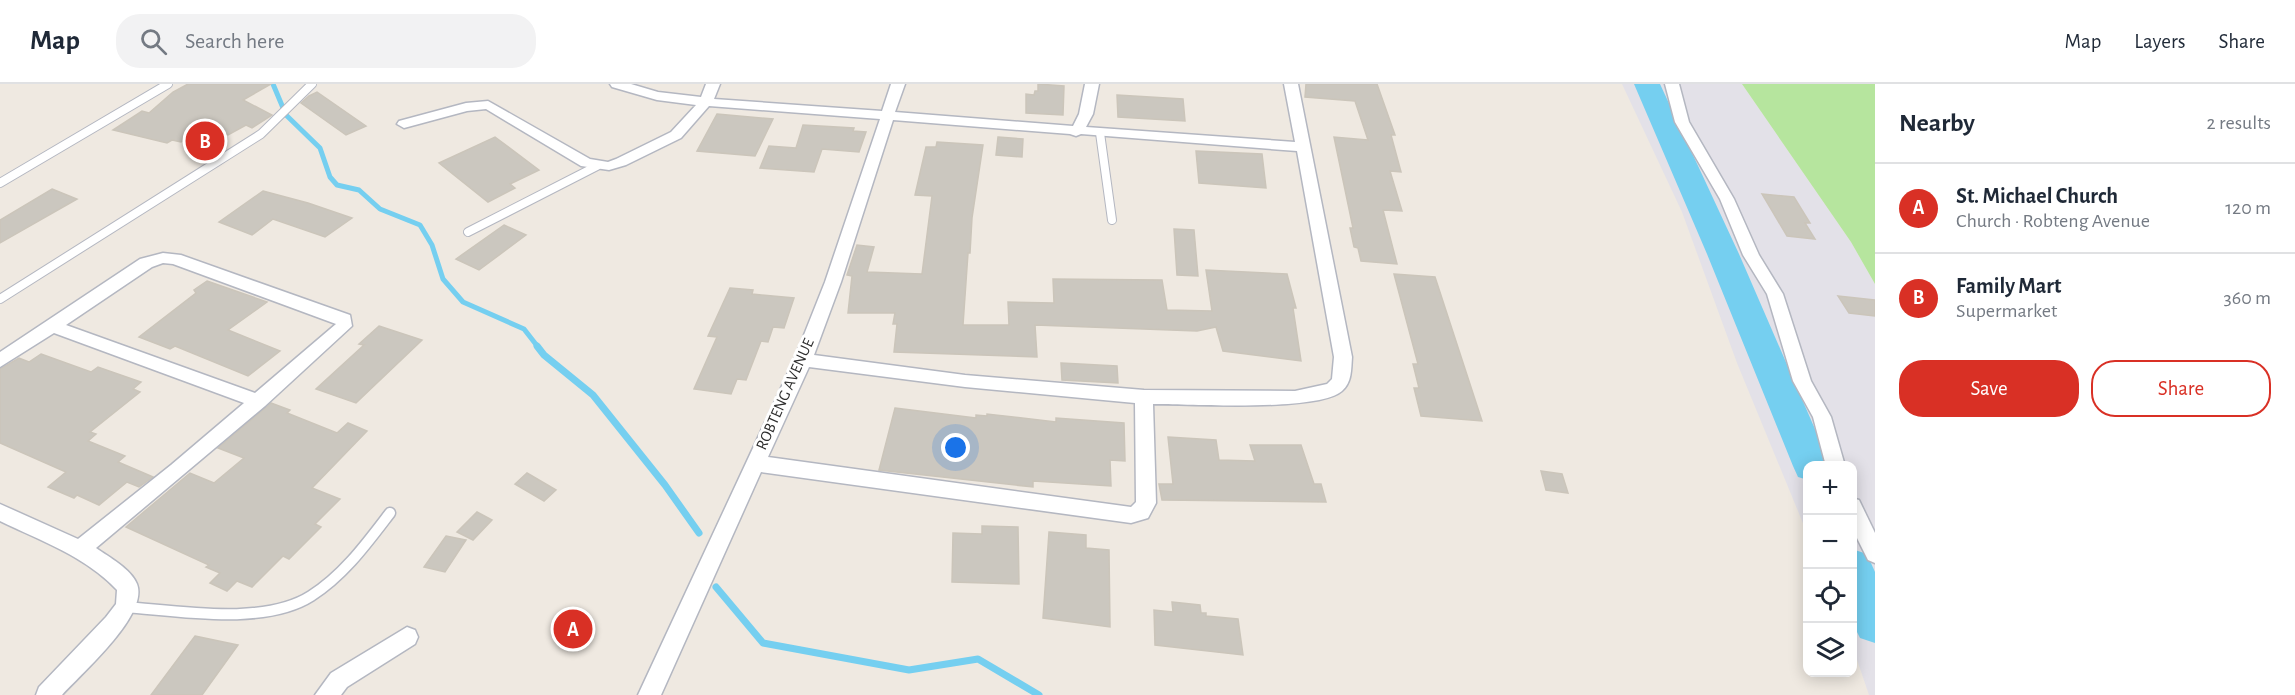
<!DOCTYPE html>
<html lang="en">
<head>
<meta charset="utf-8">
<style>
	body { margin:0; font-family:"Alegreya Sans",sans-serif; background:#f2f2f3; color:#1f2937 }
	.controls { position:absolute; right:18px; bottom:18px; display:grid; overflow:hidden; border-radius:12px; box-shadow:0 3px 15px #0003 }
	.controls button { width:54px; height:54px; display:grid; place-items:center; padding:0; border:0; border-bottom:2px solid #e0e1e3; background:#fff; color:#1f2937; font:30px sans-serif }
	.you { position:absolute; left:956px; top:364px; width:21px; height:21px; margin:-15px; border:4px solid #fff; border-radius:50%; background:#1a73e8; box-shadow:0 0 0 9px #1a73e833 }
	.badge { display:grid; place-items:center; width:39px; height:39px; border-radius:50%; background:#d93025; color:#fff; font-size:20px; font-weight:700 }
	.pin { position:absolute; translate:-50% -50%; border:3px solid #fff; box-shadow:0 2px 6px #0006 }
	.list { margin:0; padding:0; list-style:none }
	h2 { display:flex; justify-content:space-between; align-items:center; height:78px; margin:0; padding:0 24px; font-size:26px }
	h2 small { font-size:20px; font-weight:400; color:#747a83 }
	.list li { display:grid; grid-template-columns:39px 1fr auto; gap:18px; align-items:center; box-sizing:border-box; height:90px; padding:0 24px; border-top:2px solid #e0e1e3 }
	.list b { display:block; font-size:22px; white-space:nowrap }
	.list p { margin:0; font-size:20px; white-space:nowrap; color:#747a83 }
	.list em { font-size:20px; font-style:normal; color:#747a83 }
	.actions { display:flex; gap:12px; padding:18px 24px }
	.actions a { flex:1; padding:14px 0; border:2px solid #d93025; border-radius:24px; text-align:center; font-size:21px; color:#d93025 }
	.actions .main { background:#d93025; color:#fff }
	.icon { flex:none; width:33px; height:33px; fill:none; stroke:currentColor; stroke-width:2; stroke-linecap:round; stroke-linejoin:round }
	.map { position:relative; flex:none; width:1875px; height:611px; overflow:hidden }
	header { display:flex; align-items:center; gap:36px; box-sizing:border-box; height:84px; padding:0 30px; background:#fff; border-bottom:2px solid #e0e1e3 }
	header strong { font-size:28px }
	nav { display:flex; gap:33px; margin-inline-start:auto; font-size:21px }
	.search { width:420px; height:54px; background:#f2f2f3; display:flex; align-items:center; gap:15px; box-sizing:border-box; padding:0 21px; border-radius:24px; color:#747a83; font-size:22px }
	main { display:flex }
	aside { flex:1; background:#fff }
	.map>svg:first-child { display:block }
</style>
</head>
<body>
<header>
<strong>Map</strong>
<div class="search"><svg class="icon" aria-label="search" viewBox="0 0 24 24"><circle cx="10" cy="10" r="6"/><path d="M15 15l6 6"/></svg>Search here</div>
<nav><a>Map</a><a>Layers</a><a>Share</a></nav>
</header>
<main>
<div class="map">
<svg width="1875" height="611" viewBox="0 0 1875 611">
	<rect width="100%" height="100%" fill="#efe9e1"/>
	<!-- industrial -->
	<path fill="#e3e1e8" d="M1622,0H1742L1851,158L1875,200V611H1869L1853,564L1852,382H1808L1807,449L1737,279L1682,128Z"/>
	<!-- green -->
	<path fill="#b6e59e" d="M1742,0H1875V200L1851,158Z"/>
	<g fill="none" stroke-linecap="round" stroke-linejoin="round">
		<!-- stream-far1 -->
		<path stroke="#75cff0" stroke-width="5" d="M273,0L286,31L320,64L330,93L337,101L359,106L380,125L420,141L432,161L443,195L463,218L524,245L538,263"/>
		<!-- stream -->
		<g stroke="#75cff0" stroke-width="7">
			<path d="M537,262L544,271L593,311L665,401L699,449"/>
			<path d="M716,503L763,559L909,586L978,575L1039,611"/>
		</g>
		<!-- river -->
		<g fill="#75cff0" fill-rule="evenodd">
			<path d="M1634,0H1660L1739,170L1831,382H1808V396L1798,393L1793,382L1707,170Z"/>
			<path d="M1852,465L1867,470L1875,488V559L1860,554L1852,538Z"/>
		</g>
	</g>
	<!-- building -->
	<g fill="#cbc7bf" stroke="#cbc5ba" stroke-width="1.5">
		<path d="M188,0H271L243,16L272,31L252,44L246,41L228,51L205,42L181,58L172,56L167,59L113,46L142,27L149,29L173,8Z"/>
		<path d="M1038,0L1064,2L1063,31L1026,29V10L1034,11L1035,7H1038Z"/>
		<path d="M1306,0H1377L1395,51H1391L1401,88L1390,87L1402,127L1383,126L1397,180L1361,177L1358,164L1354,163L1350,144H1353L1334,53L1368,56L1355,17L1305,13Z"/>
		<path d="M317,8L366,42L346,51L301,19L309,12Z"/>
		<path d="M1117,11L1183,15L1185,37L1118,33Z"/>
		<path d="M717,30L773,35L755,72L697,67Z"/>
		<path d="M803,41L854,44L853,47L866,48L859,68L822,65L814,88L760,84L769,62L796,64Z"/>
		<path d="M495,53L539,86L510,100L515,104L488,118L439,79Z"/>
		<path d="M998,53L1023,55L1022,73L996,71Z"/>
		<path d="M937,58L983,61L972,134L970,169H968L963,241H1009L1008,218L1054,219L1053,195L1162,196L1167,226L1212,227L1206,186L1287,190L1296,224H1293L1301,277L1223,267L1216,243L1197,247L1035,241L1037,273L894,268L897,240H893L895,229H848L852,192L847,191L857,161L874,163L867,188L922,190L932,112L915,111L926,63H936Z"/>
		<path d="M1196,67L1262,70L1266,104L1199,99Z"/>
		<path d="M52,105L77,115L0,159V136Z"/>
		<path d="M263,107L308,119L352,134L325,153L273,135L252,151L219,138Z"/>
		<path d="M1762,110L1794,113L1810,139H1805L1815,155L1787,152Z"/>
		<path d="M504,141L526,151L479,186L456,175Z"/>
		<path d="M1174,145L1194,146L1198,192L1177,191Z"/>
		<path d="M1394,190L1435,193L1482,337L1421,332L1414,304H1419L1413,280H1418Z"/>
		<path d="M207,197L267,218L228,246L280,267L248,292L175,262L170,265L139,253L196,209L194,206Z"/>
		<path d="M730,204L753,206L752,210L794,214L784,244L773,243L768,258L761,257L746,296L737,295L731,310L694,305L717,253L708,252Z"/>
		<path d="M1838,212L1875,216V232L1849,229Z"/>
		<path d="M379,242L422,256L356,319L316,305L364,261L359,260Z"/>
		<path d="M41,270L91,288L98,283L141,298L133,305L140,308L90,348L96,350L88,357L125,372L118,378L153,393L139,403L127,398L99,421L77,411L74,414L48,403L66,388L0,359V285L19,274L29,278Z"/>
		<path d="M1061,279L1117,282L1118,299L1062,296Z"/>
		<path d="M271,319L290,326L287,329L337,349L348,339L367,347L312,404L340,415L315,440L321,443L289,475L283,472L252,503L237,497L227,507L210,499L220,489L206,483L209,481L126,443L190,389L214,399L244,374L218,364Z"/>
		<path d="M895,324L976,334V331L987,332V330L1056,338V334L1124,339L1125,377L1110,376L1111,402L1033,397V403L879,386Z"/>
		<path d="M1168,353L1216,356L1219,376L1255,377L1250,361H1301L1314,400H1321L1326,418L1162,416L1159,400H1173Z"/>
		<path d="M1541,387L1562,390L1568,409L1546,406Z"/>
		<path d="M527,389L556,406L544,417L515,400Z"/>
		<path d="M477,428L492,436L473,456L457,448Z"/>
		<path d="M982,442L1018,443L1019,500L952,498L953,449L982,450Z"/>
		<path d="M1049,448L1086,451V464L1109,466L1110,543L1043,534Z"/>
		<path d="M446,452L466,456L445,488L424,483Z"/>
		<path d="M1172,518L1200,521L1201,529H1206V532L1238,535L1243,571L1155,561L1154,526L1173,528Z"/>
		<path d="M195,552L238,561L202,611H151Z"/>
	</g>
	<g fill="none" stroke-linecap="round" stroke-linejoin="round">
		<!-- service-far1 casing -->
		<g stroke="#b4b7c1" stroke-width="10">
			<g id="service-far1">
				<path d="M1100,49L1112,136"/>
				<path d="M0,99L168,0"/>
				<path d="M468,148L597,82"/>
				<path d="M0,215L261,50L312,0"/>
			</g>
		</g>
		<!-- service casing -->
		<g stroke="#b4b7c1" stroke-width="13">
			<path id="service" d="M126,523C179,527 264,542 311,512C344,491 367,459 390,429"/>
		</g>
		<!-- minor casing -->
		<g stroke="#b4b7c1" stroke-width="3">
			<g id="minor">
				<path d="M610,0H631L658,8L701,13L706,0H720L714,15L882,27L891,0H905L895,28L1073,42L1079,30L1085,0H1099L1093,30L1086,43L1295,58L1284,0H1298L1352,273C1351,286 1352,298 1342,307C1319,328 1189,320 1153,320L1156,419L1148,434L1131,439L761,388L661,611H638L794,276L825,198L880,35L709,22L681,54L626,81L609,86L581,82L486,25L467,27L404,44L397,40L399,37L466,19L488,17L590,75L608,78L616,75L671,48L696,21L657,16L612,3ZM893,36L1070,50L1076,52L1081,50L1297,67L1334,273L1332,295L1327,300L1295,307L1144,306L965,291L814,271L841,198ZM809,283L965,303L1135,319L1136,418L1131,423L768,373Z"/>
				<path d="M1665,0H1679L1689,38L1734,115L1759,171L1783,210L1811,297L1831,333L1845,382H1826L1813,333L1793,297L1767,210L1743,171L1720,115L1675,38Z"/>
				<path d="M163,169L181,171L350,231L352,242L265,322L96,464C109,473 131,485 137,500C149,531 82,589 62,611H36L39,603L106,533L116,520L117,506C85,472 41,457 0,437V420L78,455L171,381L244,319L54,249L0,283V268L140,175ZM163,179L173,180L336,240L255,309L66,241L152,183Z"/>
				<path d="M1852,414L1859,416L1875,449V479L1868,476L1852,444Z"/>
				<path d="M407,543L415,546L418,553L415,560L347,603L341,611H315L331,589Z"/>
			</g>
		</g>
		<!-- service-far1 -->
		<use href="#service-far1" stroke="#fff" stroke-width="8"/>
		<!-- service -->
		<use href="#service" stroke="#fff" stroke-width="10"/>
		<!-- minor -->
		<use href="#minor" fill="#fff" fill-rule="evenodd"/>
	</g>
	<g text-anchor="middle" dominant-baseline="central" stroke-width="6" stroke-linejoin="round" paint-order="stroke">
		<!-- street labels -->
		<g font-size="16" fill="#2e2e2e" stroke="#fff">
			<text transform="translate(785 310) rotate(-66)">ROBTENG AVENUE</text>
		</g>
	</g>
</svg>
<div class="controls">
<button>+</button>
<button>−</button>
<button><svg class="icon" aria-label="locate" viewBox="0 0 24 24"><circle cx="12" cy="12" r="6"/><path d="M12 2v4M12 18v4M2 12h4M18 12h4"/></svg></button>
<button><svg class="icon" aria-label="layers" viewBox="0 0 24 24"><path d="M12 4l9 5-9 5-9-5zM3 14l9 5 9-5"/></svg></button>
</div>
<div class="you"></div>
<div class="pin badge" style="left:573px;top:545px">A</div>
<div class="pin badge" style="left:205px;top:57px">B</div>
</div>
<aside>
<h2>Nearby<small>2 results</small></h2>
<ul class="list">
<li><span class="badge">A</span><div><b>St. Michael Church</b><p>Church · Robteng Avenue</p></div><em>120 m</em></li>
<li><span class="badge">B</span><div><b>Family Mart</b><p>Supermarket</p></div><em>360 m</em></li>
</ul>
<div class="actions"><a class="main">Save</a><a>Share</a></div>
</aside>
</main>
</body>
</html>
